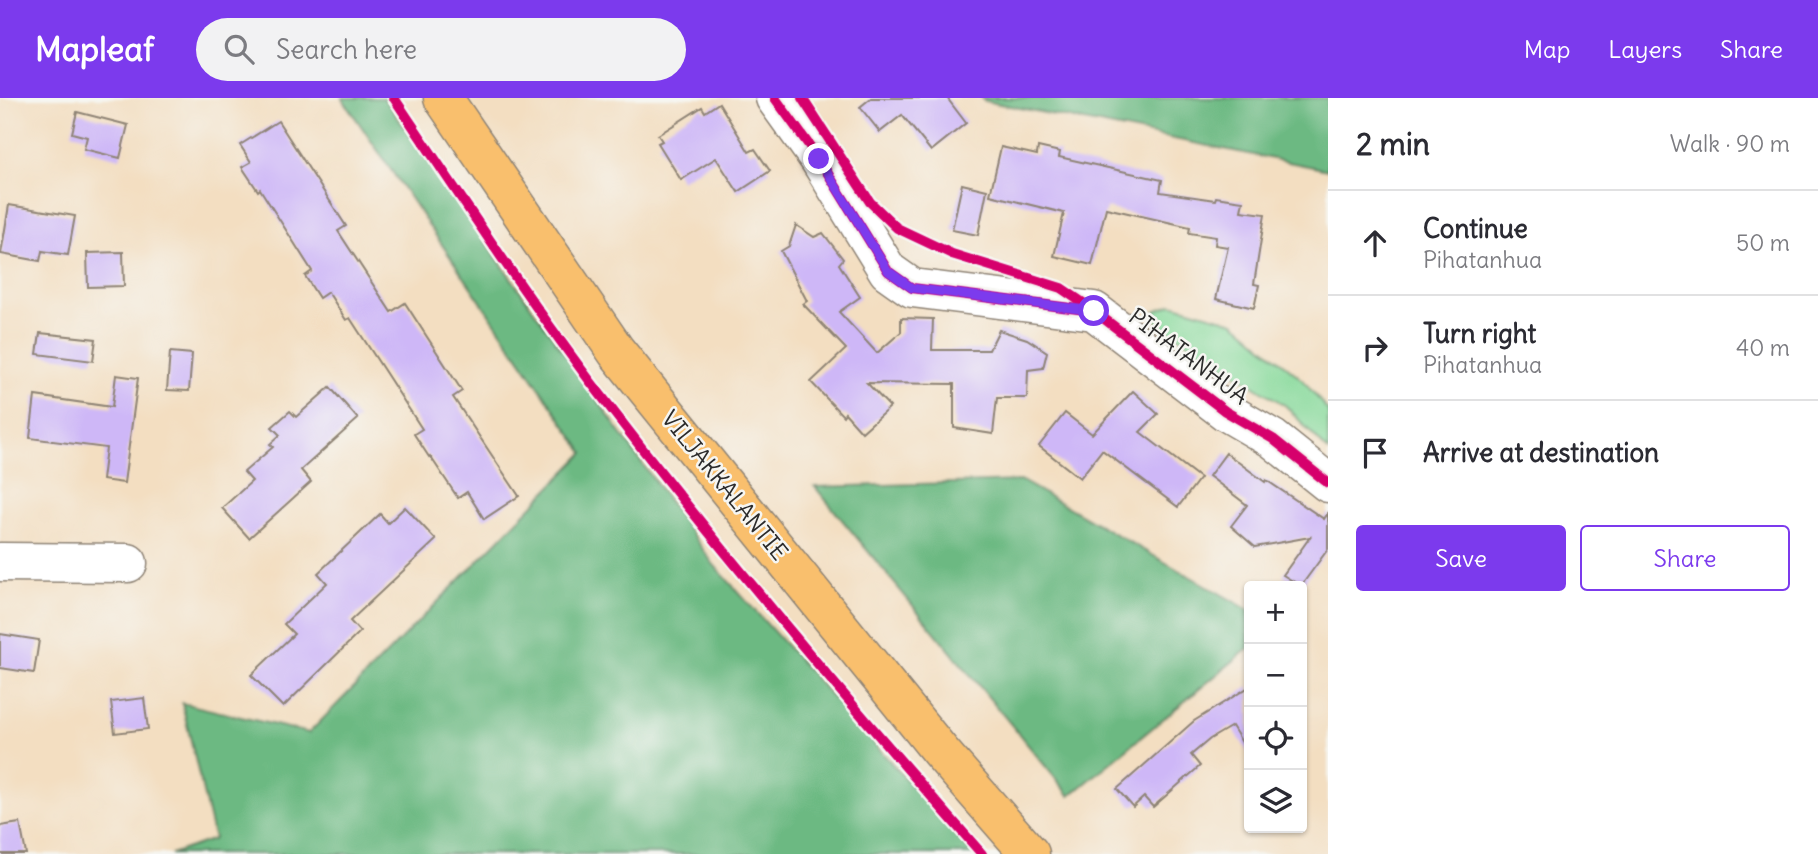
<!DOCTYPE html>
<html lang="en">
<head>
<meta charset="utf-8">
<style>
	body { margin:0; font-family:Delius,sans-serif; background:#f2f2f3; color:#2b2b33 }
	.controls { position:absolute; right:21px; bottom:21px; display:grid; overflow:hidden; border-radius:7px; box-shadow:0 2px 5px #0004 }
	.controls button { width:63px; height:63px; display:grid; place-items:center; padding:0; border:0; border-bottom:2px solid #e1e1e2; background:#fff; color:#2b2b33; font:35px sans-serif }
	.stop { position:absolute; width:21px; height:21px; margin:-16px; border:5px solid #7c3aed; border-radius:50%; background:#fff }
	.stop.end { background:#7c3aed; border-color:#fff; box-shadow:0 2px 7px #0008 }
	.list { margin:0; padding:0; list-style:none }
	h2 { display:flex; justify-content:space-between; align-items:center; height:91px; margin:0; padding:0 28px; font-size:30px }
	h2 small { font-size:23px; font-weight:400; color:#7c7c81 }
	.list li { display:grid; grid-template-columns:46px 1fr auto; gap:21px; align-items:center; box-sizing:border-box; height:105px; padding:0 28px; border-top:2px solid #e1e1e2 }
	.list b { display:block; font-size:26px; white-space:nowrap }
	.list p { margin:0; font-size:23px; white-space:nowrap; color:#7c7c81 }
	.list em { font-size:23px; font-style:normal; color:#7c7c81 }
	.actions { display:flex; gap:14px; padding:21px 28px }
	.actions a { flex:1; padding:16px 0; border:2px solid #7c3aed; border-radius:7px; text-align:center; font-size:24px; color:#7c3aed }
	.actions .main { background:#7c3aed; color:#fff }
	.icon { flex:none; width:38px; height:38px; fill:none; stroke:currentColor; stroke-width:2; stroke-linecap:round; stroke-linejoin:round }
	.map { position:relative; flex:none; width:1328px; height:756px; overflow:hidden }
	header { display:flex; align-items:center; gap:42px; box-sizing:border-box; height:98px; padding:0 35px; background:#7c3aed; color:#fff }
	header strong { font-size:33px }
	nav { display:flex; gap:38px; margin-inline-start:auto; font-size:24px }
	.search { width:490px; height:63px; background:#f2f2f3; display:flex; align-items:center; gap:18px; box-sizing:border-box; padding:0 24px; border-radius:38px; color:#7c7c81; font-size:26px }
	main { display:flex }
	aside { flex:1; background:#fff }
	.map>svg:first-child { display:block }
</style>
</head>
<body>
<header>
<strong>Mapleaf</strong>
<div class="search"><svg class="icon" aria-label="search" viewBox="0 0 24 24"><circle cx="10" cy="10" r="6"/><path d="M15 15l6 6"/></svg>Search here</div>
<nav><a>Map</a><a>Layers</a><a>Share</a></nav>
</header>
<main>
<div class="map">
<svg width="1328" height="756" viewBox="0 0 1328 756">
	<rect width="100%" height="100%" fill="#f6f6f2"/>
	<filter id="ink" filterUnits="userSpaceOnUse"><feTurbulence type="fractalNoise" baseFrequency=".0143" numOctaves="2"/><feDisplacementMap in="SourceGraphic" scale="14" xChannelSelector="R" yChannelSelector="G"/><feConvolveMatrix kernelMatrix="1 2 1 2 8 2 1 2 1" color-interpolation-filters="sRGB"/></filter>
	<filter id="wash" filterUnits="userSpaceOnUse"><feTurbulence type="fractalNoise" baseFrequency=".00686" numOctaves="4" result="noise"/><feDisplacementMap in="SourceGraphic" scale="28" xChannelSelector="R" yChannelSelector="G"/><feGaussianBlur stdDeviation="1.57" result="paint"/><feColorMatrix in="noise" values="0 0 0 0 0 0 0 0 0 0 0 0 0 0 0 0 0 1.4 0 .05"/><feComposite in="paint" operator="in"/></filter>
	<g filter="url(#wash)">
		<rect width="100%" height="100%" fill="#f3dec1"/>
		<!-- green -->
		<path fill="#86d99a" stroke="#588262" stroke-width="2" d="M1172,206L1234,224L1303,282L1328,313V353L1286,308L1158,226L1155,213Z"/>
		<!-- forest -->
		<g fill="#6cb982" stroke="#4c7256" stroke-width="2">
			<path d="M342,0H384L714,467L973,756H171L214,741L182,605L309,635L584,355Z"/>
			<path d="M982,0H1328V72L985,3Z"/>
			<path d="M1022,383L1249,512V550L1070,698L815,389Z"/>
		</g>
		<g id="blocks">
			<!-- building -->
			<g fill="#ceb7f7">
				<path d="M871,0H947L966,25L931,53L902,17L880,34L860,9Z"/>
				<path d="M719,5L749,54L755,51L770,73L738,94L716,60L681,82L658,45L662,43L658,37L702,9L705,14Z"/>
				<path d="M77,14L128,27L120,60L84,51L87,39L72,35Z"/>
				<path d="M278,23L346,128L338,133L391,214L405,205L462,293L453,299L519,398L484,421L467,394L458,400L430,358L429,359L414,336L422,331L350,220L346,222L328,194L319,200L305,178L312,173L260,91L258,93L242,69L251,64L240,47Z"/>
				<path d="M1001,49L1037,57L1038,49L1060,54L1059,59L1162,82L1160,94L1215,102L1216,99L1243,103L1241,113L1265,116L1254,186L1259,187L1254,210L1216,201L1228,149L1215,147L1216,139L1189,135L1190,129L1106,110L1092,167L1054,158L1064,115L990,97Z"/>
				<path d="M962,86L987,92L978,137L952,132Z"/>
				<path d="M9,107L75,118L68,157L42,153L40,163L1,156Z"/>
				<path d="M796,127L814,139L823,135L843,161L839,166L860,199L839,214L877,255L901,234V220L933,221L932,252H989L999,232L1027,241L1047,254L1043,270L1028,272L1027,300H997L993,336L954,330V286L867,285L890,309L862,334L845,315L843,318L811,284L846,251L803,206L807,203L781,153L789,148Z"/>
				<path d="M123,154L124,188L88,189L87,155Z"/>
				<path d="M40,235L96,241L93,263L37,256Z"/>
				<path d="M170,254L192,256L189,293L167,292Z"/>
				<path d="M116,277L138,280L124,385L102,382L106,350L30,340L35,298L112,309Z"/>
				<path d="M330,289L358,321L301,372L311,384L249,440L222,410L252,383L244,374L273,349L270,346L280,337L272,329L290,313L296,319Z"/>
				<path d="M1133,293L1158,316L1140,334L1200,380L1178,409L1102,352L1080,380L1039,348L1065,315L1092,336Z"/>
				<path d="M1226,355L1265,384L1266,382L1324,421L1328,415V451L1301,488L1283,477L1310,439L1255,449L1231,428L1247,407L1209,378Z"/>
				<path d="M405,409L436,442L350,523L360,534L283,609L251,577L294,536L284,526L327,485L318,475L380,416L388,425Z"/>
				<path d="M0,536L39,542L34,575L0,570Z"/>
				<path d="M1249,589V656L1232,628L1210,641L1191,657L1200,668L1153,709L1144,699L1133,709L1117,691L1194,623Z"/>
				<path d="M144,600L148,631L115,635L111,604Z"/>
				<path d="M20,725L26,756H0V728Z"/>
			</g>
		</g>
	</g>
	<g filter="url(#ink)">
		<use href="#blocks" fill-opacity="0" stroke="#8f8476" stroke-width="2"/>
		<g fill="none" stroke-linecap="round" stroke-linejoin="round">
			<!-- minor casing -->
			<g stroke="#8f8476" stroke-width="41">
				<g id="minor">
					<path d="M775,0L819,61L888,173L912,190L1094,213L1225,313L1273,341L1328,385"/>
					<path d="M0,464L128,465"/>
				</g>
			</g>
			<!-- major casing -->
			<g stroke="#8f8476" stroke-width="41">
				<path id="major" d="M443,0L616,253L940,653L1030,756"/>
			</g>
			<!-- minor -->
			<use href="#minor" stroke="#fff" stroke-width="38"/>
			<!-- major -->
			<use href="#major" stroke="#f9bf6d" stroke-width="38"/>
			<!-- cycleway casing -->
			<g stroke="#f6f6f2" stroke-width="15">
				<g id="cycleway">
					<path d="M394,0C458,95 521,191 590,283C714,446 847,603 982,756"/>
					<path d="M775,0L819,61L888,173L912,190L1094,213L1225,313L1273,341L1328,385"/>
					<path d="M802,0L870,104L897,130L952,156L1061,190L1092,211"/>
				</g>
			</g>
			<!-- cycleway -->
			<use href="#cycleway" stroke="#d6006c" stroke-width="10"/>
		</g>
	</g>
	<g fill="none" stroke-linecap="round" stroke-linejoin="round" filter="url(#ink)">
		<!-- route -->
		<path stroke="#7c3aed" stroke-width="9" d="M819,61L888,173L912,190L1094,213"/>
	</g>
	<g text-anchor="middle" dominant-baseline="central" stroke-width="5" stroke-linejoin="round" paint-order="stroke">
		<!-- street labels -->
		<g font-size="23" fill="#2b2b2b" stroke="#f6f6f2">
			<text transform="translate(1189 258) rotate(37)">PIHATANHUA</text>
			<text transform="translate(725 387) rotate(51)">VILJAKKALANTIE</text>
		</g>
	</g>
</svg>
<div class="controls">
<button>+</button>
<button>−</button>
<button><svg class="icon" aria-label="locate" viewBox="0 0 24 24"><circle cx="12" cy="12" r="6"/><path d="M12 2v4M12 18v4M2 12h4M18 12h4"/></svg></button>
<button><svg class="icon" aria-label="layers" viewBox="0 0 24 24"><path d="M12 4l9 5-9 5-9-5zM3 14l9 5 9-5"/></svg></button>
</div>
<div class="stop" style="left:1094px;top:213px"></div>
<div class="stop end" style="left:819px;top:61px"></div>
</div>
<aside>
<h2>2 min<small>Walk · 90 m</small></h2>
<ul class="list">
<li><svg class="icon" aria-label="ahead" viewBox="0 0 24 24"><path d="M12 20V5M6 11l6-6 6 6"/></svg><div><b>Continue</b><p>Pihatanhua</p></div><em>50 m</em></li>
<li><svg class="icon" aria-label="right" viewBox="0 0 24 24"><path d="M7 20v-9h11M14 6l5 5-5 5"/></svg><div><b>Turn right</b><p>Pihatanhua</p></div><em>40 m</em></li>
<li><svg class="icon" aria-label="arrive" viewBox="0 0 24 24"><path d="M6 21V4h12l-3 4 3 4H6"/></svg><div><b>Arrive at destination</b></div></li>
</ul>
<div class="actions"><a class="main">Save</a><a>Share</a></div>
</aside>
</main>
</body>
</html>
